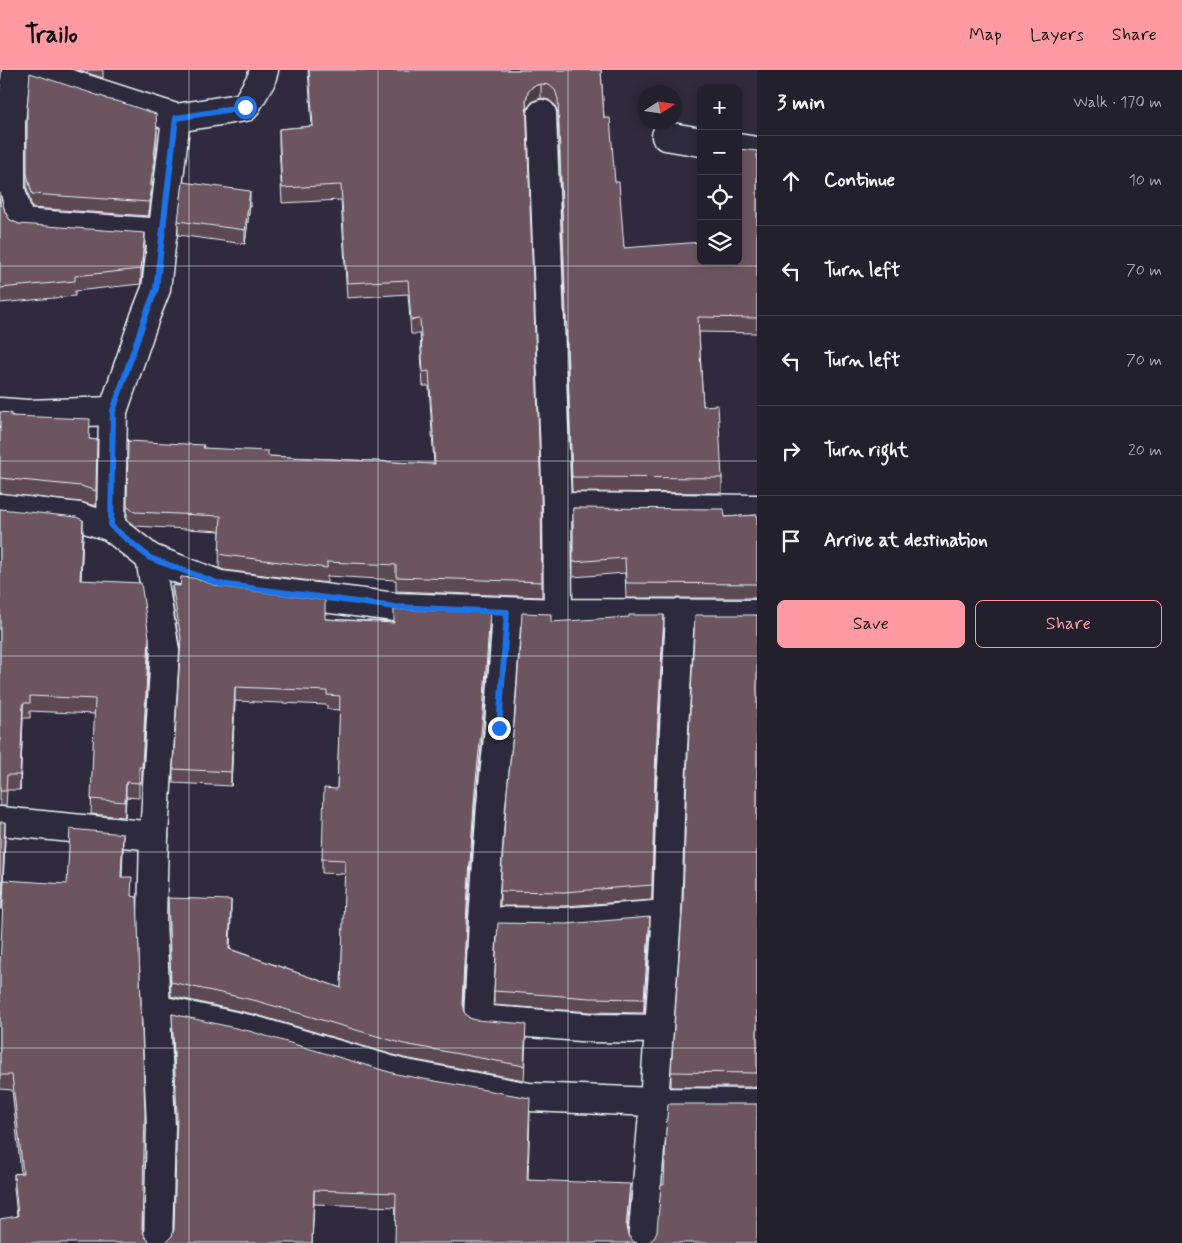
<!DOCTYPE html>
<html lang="en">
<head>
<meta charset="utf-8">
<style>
	body { margin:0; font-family:Mynerve,sans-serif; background:#2b2836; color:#f1f3f6 }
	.controls { position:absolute; right:15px; top:15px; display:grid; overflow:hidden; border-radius:8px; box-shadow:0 2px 8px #0003 }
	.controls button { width:45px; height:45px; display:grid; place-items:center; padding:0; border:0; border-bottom:1px solid #403e4a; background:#23202e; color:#f1f3f6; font:25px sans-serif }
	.compass { position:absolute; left:637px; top:15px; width:45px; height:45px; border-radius:50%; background:#23202e; box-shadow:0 2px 8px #0003; rotate:78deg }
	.stop { position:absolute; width:15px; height:15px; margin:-11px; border:4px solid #1a73e8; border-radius:50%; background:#fff }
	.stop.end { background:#1a73e8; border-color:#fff; box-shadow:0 1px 5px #0008 }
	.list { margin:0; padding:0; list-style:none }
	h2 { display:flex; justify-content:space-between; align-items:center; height:65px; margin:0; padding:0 20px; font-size:21px }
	h2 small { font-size:16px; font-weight:400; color:#a3a3aa }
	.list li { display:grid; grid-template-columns:32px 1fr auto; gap:15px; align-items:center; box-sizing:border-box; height:90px; padding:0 20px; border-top:1px solid #403e4a }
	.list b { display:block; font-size:19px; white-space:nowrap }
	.list em { font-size:16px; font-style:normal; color:#a3a3aa }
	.actions { display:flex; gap:10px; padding:15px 20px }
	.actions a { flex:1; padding:11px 0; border:1px solid #ff9aa2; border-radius:8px; text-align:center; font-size:18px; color:#ff9aa2 }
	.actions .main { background:#ff9aa2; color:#111 }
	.icon { flex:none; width:28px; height:28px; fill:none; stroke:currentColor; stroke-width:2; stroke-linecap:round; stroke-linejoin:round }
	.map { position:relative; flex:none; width:757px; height:1173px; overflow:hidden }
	header { display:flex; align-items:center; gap:30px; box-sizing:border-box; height:70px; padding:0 25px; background:#ff9aa2; color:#111 }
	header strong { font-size:24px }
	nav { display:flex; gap:28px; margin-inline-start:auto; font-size:18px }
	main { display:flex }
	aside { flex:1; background:#23202e }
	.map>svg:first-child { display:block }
</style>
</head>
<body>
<header>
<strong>Trailo</strong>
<nav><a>Map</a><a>Layers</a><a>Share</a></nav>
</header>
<main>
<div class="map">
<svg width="757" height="1173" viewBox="0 0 757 1173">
	<rect width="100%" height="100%" fill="#2f2a3d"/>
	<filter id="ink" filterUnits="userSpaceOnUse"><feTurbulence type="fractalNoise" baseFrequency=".02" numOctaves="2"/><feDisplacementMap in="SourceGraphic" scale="10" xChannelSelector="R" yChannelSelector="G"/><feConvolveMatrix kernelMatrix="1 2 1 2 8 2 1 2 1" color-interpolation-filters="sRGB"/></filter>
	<g filter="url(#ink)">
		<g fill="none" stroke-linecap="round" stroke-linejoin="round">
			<!-- minor casing -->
			<g stroke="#e8f1f8" stroke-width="31">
				<g id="minor">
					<path d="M16,0L11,53V120L20,153L163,163"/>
					<path d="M27,0L176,48"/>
					<path d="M542,44L557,437L558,543"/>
					<path d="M666,66L701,72"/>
					<path d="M738,78L757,81"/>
					<path d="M0,342L27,344L113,341"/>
					<path d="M557,437L757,439"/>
					<path d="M0,438L79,447L111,457L150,488L220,515L395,537L558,543L757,544"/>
					<path d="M111,457L113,341L145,247L156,219L176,48L245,37L261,10L264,0"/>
					<path d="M150,488L165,581L154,766L152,850L161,1057L158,1173"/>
					<path d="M507,542L499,658L491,735L483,851L478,949L594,958L659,959"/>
					<path d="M0,751L154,766"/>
					<path d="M483,851L565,852L667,844"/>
					<path d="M155,939L253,960L400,1003L529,1027L654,1032L757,1033"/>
					<path d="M642,1173L654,1032L667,844L671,717L680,544"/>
				</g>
			</g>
			<!-- minor -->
			<use href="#minor" stroke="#2f2a3d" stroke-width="28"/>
		</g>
		<!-- wall -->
		<g fill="#5d4852" stroke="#e8f1f8">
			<path d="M78,0H103V8Z"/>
			<path d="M308,0H601L604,48L615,112L624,178L701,191L755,82L757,81V263L699,262L703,336L722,408V423L572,422L558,43L555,35L549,30L541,28L533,31L528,37L527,42L541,423L542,527L396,521V510L327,506V513L224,500L219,498L220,461L135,456L127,450L128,371L204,378L268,386L434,394L429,316H423L420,264H411L408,224L347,228L341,130L282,133L279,73V59L312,56Z"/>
			<path d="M106,29L157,74L149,146L32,138L27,118V40Z"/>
			<path d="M0,123L5,142L10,150L19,154L145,177L141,214L75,221V226L0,233Z"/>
			<path d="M250,135L245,174L178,165V151Z"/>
			<path d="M0,342L89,369L97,370L96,436L81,432L0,423Z"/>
			<path d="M573,438L725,447L757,445V528H626L625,503L573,507Z"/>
			<path d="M0,439L83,465L81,510L149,582L142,712H139V728L126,727L125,747L91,744L95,644L30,641V648H23L20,720H7L6,736H0Z"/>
			<path d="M172,515L218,516L325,549L490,556L483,657L475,734L467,850L463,937L464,942L469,948L526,968L524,1010L404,988L257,945L171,926L168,828L231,844L230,879L341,918L345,804L322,803V789L337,719L340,640L327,639V635L235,631L231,716L173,713V699L180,578L172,529Z"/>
			<path d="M757,545V1017H671V1002Z"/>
			<path d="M551,552L664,559L655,716L652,830L564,836H500V821Z"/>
			<path d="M0,752L5,767L2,839H0Z"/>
			<path d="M123,779L122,807L132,826L143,1160L17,1146L14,1118V1104L21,1103L12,1020L0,1019V897L67,814Z"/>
			<path d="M650,861L644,943L590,942L494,935V921Z"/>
			<path d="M172,944L530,1043L528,1110L630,1128L627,1162L396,1137L314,1134L166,1172L172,1166L174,1159L176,1052Z"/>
		</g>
		<!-- shaded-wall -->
		<g fill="#4c3b42" stroke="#e8f1f8">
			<path d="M541,14V28L533,31L528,37L526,45V30L528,22L533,16Z"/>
			<path d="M157,60V74L149,146V132Z"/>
			<path d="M250,121V135L245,174V160Z"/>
			<path d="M145,163V177L141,214V199Z"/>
			<path d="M83,450V465L80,525V510Z"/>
			<path d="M490,542V556L483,657L475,734L467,850L462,948V934L467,836L475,720Z"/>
			<path d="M664,545V559L655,716L652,830L655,702Z"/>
			<path d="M149,567V582L142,712V697Z"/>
			<path d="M235,617V631L231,716V702Z"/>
			<path d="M23,633V648L20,720V705Z"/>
			<path d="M126,712V727L125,747V732Z"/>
			<path d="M5,752V767L2,839V824Z"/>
			<path d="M123,764V779L121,821V807Z"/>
			<path d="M231,830V844L229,893V879Z"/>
			<path d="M650,847V861L644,943V929Z"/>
			<path d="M630,1114V1128L626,1172V1157Z"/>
			<path d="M314,1120V1134L312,1173Z"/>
		</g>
		<!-- building -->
		<g fill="#6c545f" stroke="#e8f1f8">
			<path d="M309,0H601L604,48H610L615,112H619L624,178L701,172V191H738V79L757,81V248L698,247L703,336L718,335L722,408L572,407L558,29L555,20L549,15L541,14L533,16L528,22L526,30L541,423L542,512L396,507V495L327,492V498L224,485L219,483L221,446L135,442L127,435L128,371L204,375L203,378L268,381V386L435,394L429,301L423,302L420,249L411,250L408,210L347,213L341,115L282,118L279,59L313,56Z"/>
			<path d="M30,3L106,28V29L120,32L156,44L157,60L149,132L32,124L27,104V40Z"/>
			<path d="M183,112L250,121L245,160L178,151Z"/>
			<path d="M0,123L5,142L10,150L19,154L145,163L141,199L75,206V211L0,218Z"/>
			<path d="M0,342L11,343V346L90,349L89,369L97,370L96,421L81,416L0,408Z"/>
			<path d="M573,438L724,439L725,447L757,445V514L626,513L625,488L573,492Z"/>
			<path d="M0,439L76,447L83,450L80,510L141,513L149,567L142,697H139V713L126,712L125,732L91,729L95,629L30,626V633H23L20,705H7L6,721H0Z"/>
			<path d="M181,507L194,508L218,516L325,530V549L394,553V539L490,542L483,643L475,720L467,836L462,934L464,942L469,948L476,950L526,954L524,996L404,974L257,931L171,912L168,828L231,830L229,879L341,918L345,790L322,789L324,718L337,719L340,626L327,625V621L235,617L231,702L173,699L181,568L172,515L180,516Z"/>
			<path d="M522,543L551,544V552L629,547V545H664L655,702L652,815L564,822L500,821L507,722L515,645Z"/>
			<path d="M695,545H757V1003L671,1002L683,831L687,703Z"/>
			<path d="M0,752H5L2,824H0Z"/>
			<path d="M70,759L123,764L121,807H132L131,826L137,827L145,1043L142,1158L145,1167L150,1172L153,1173H0V1149L18,1146L14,1104L23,1103L12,1005H0V897L4,810L67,814Z"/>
			<path d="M650,847L644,929L590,928L494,921L498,853L566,854Z"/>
			<path d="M172,944L249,961L396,1004L530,1028L527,1110L630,1114L626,1157L628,1165L634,1172L637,1173H395L396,1123L314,1120L312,1173H163L166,1172L172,1166L174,1159L177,1043Z"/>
			<path d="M668,1034H757V1173H648L654,1168L657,1161L661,1115H664L666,1061Z"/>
		</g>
	</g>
	<g fill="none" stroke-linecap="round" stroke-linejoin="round" filter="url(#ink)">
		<!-- route -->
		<path stroke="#1a73e8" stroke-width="6" d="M245,37L176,48L156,219L145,247L113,341L111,456L150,488L220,514L395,537L507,542L499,658"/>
	</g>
	<!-- grid -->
	<path fill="none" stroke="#e8f1f8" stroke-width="1" stroke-opacity="0.55" d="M189,0V1173M378,0V1173M568,0V1173M0,196H757M0,391H757M0,586H757M0,782H757M0,978H757"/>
</svg>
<div class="controls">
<button>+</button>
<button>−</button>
<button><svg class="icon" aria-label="locate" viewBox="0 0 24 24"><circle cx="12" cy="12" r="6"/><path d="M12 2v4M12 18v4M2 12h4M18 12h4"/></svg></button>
<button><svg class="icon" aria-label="layers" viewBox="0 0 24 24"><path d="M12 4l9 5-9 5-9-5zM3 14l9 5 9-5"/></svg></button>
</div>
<svg class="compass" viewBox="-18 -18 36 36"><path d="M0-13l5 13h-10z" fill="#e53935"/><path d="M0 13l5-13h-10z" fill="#a3a3aa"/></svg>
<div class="stop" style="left:245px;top:37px"></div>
<div class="stop end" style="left:499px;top:658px"></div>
</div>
<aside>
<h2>3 min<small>Walk · 170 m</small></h2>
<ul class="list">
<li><svg class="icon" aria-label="ahead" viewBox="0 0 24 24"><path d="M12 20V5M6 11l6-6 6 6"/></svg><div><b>Continue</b></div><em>10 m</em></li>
<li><svg class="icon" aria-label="left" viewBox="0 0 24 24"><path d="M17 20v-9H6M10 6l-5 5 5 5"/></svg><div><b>Turn left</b></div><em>70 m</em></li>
<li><svg class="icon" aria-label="left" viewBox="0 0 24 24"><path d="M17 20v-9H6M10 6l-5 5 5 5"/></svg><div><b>Turn left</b></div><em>70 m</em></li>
<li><svg class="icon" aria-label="right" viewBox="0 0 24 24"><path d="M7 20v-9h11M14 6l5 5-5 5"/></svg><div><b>Turn right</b></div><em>20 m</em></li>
<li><svg class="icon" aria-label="arrive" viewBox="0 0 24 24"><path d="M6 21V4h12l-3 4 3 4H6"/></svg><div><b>Arrive at destination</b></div></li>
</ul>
<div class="actions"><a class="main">Save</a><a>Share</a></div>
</aside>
</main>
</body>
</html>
